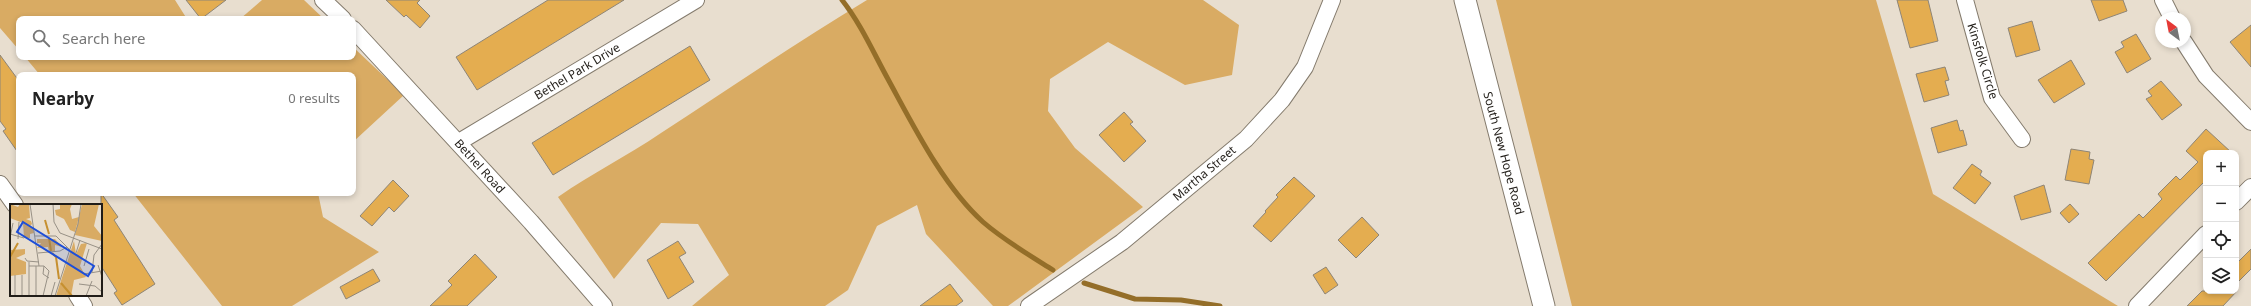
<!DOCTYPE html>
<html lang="en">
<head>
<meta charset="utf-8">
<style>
	body { margin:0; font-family:"Noto Sans",sans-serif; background:#f2f2f2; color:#222 }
	.controls { position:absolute; right:12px; bottom:12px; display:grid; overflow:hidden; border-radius:8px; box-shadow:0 2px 6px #0003 }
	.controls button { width:36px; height:36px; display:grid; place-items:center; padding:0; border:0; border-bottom:1px solid #e0e0e0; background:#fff; color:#222; font:20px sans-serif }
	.compass { position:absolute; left:2155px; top:12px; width:36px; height:36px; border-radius:50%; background:#fff; box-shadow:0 2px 6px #0003; rotate:328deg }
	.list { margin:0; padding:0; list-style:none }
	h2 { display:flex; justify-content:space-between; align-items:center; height:52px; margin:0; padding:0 16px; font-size:17px }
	h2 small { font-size:13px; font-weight:400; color:#767676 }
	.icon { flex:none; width:22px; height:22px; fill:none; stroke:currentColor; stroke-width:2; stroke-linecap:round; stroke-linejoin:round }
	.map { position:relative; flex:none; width:2251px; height:306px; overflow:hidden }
	.search { position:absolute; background:#fff; box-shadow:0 2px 6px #0003; left:16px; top:16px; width:340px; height:44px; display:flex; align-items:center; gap:10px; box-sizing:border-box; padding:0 14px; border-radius:8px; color:#767676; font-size:15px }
	.panel { position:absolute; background:#fff; box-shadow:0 2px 6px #0003; left:16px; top:72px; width:340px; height:124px; border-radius:8px }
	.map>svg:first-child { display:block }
</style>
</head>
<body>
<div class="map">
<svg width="2251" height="306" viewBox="0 0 2251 306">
	<rect width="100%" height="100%" fill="#e8decf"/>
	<!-- green -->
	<g fill="#d9ab63">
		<path d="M0,0H175L187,19H19V50L0,28Z"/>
		<path d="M262,0H304L324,19H240Z"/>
		<path d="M867,0H1203L1239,25L1232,75L1185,85L1108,42L1050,79L1048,111L1075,148L1143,207L1008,306H993L926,234L917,205L877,226L848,290L825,306H692L729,275L698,224L661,223L614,279L558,197C591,174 627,156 661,133C729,89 797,42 867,0Z"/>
		<path d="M1496,0H1876L1933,194L2118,306H1572Z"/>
		<path d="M353,47L404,95L353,142V75H40L25,57H353Z"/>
		<path d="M133,193H318L323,217L379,252L292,306H222Z"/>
	</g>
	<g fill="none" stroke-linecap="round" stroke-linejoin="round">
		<!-- stream -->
		<g stroke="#946e29" stroke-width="5">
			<path d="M842,0C861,24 874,54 889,81C914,127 944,187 983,222C1005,241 1029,255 1053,270"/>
			<path d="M1084,283L1135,299L1181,300L1220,306"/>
		</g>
	</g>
	<!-- building -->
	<g fill="#e4ad50" stroke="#8e8577">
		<path d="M186,0H226L201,19Z"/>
		<path d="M386,0H420L417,3L430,16L420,28L406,15L404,17Z"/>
		<path d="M548,0H624L477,90L456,57Z"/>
		<path d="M1897,0H1928L1938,41L1910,48Z"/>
		<path d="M2091,0H2123L2127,11L2099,21Z"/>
		<path d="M2032,21L2040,50L2016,57L2008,28Z"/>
		<path d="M2251,25V67L2230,42Z"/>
		<path d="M2136,34L2151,59L2127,73L2115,52L2124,47L2121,42Z"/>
		<path d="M690,46L710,80L553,175L532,143Z"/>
		<path d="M0,55L19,81V154L3,131L6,129L0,121Z"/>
		<path d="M2071,60L2085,84L2054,103L2038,80Z"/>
		<path d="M1945,67L1949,80L1945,81L1949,95L1924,102L1916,74Z"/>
		<path d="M2161,81L2182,105L2162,120L2146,99L2152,96L2148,91Z"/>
		<path d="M1124,112L1133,122L1130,124L1146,141L1124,162L1099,135Z"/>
		<path d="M1957,120L1960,131L1963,130L1967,145L1938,153L1931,128Z"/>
		<path d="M2206,129L2232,153H2206V180L2106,281L2088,263L2139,214L2143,218L2162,199L2158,194L2176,176L2180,180L2198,162L2186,151Z"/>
		<path d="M2071,149L2090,152L2089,159L2094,160L2089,184L2065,180Z"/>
		<path d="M1972,164L1982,171L1980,175L1991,183L1975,204L1953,188Z"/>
		<path d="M1294,177L1315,196L1271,242L1253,226L1266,212L1265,211L1278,197L1276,195Z"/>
		<path d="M393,180L409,196L394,212L389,207L372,226L360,216Z"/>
		<path d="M2044,185L2051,212L2021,220L2014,196Z"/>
		<path d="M101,193L118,217L114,220L155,284L122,305L114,293L117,291L101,266Z"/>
		<path d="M2070,204L2079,214L2069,223L2060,213Z"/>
		<path d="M1362,217L1379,235L1356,258L1338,240Z"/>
		<path d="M678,241L686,253L679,257L694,282L668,299L647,260Z"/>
		<path d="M2251,249V269L2236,284V264Z"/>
		<path d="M475,254L497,277L467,306H430L452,285L448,281Z"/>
		<path d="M1326,267L1338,285L1325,294L1313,275Z"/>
		<path d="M373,269L380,281L346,299L340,287Z"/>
		<path d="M950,284L963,301L956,306H920Z"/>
		<path d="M2202,291H2237L2223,306H2187Z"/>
	</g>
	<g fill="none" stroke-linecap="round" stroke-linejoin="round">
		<!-- minor casing -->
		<g stroke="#847b6d" stroke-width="18">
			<g id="minor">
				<path d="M323,0L343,19"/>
				<path d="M1965,0L1992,98L2022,139"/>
				<path d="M2163,0L2172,18"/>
				<path d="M353,29L531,222L604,306"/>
				<path d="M2184,42L2206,76L2251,122"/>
				<path d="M459,142L696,0"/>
				<path d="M0,184L15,205"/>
				<path d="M2236,202L2251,187"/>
				<path d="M77,295L84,306"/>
				<path d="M1029,306L1122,242L1246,139L1282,100L1305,67L1332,0"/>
				<path d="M2137,306L2206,234"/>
			</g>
		</g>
		<!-- major casing -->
		<g stroke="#847b6d" stroke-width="23">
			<path id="major" d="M1465,0L1544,306"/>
		</g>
		<!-- minor -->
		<use href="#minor" stroke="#fff" stroke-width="16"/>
		<!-- major -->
		<use href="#major" stroke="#fff" stroke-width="21"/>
	</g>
	<g text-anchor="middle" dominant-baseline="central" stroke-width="3" stroke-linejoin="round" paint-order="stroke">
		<!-- street labels -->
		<g font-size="12" fill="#211d18" stroke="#fff">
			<text transform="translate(1983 61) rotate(73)">Kinsfolk Circle</text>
			<text transform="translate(577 71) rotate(-31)">Bethel Park Drive</text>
			<text transform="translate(1504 153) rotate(75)">South New Hope Road</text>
			<text transform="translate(480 166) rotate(48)">Bethel Road</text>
			<text transform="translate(1204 173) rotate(-40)">Martha Street</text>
		</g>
	</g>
	<!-- overview -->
	<g transform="translate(10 204)">
		<rect width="92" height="92" fill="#e8decf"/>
		<path d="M0,0L8,3L10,0H19L20,14L16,15L21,17L22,20L19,23H23L24,29L20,30V34H14L13,19L0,14ZM50,0H62L60,5L62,15L69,13L65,28L60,26L54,15L46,11L45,6L50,5ZM72,0H89L84,22L92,32V37L65,31ZM27,35H45L52,43L45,41V47L39,48L38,43L27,44L31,39H27ZM64,37L66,50L71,40L77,39L70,62L76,73L64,76L61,92H46ZM15,45V50L6,54L16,58V70L0,72V46Z" fill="#d9ab63"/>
		<path fill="none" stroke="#c69030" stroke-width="2" d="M35,16L39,30M39,34L41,47M42,49L46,53L49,75M0,53L8,39M51,79L62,92"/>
		<path fill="none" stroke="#989186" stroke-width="1" d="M20,0L29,62M43,0L44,18L50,29L92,45M0,30L14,34M25,32H46L60,46M0,34L3,19M8,35L9,18M28,49L50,47L57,43M66,49L70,36M15,54L17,57L29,58M88,61L92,73M19,62H34L39,67L33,92M34,62L33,70L39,74M74,62L79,45M82,68L84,51L92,40M74,70L92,67M69,80L85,82L92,88M5,92V71M12,92V71M19,92V58M26,92V62M41,92L45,78M45,92L68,20L71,0M76,92L82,77"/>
		<path fill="#1d4ed8" fill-opacity="0.15" stroke="#1d4ed8" stroke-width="2" d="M13,18L84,62L78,72L7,28Z"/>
		<rect width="92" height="92" fill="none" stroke="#211d18" stroke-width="2"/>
	</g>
</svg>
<div class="controls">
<button>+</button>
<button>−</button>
<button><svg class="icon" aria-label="locate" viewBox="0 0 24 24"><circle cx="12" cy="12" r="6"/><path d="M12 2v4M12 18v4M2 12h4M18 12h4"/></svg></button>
<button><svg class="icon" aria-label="layers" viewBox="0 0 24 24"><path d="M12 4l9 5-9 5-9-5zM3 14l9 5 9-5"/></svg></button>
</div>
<svg class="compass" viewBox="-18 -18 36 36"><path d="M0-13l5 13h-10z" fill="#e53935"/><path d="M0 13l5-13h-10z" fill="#767676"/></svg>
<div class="search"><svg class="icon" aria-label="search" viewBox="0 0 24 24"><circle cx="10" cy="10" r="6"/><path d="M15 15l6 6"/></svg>Search here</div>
<section class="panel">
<h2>Nearby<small>0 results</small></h2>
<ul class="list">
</ul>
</section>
</div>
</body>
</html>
